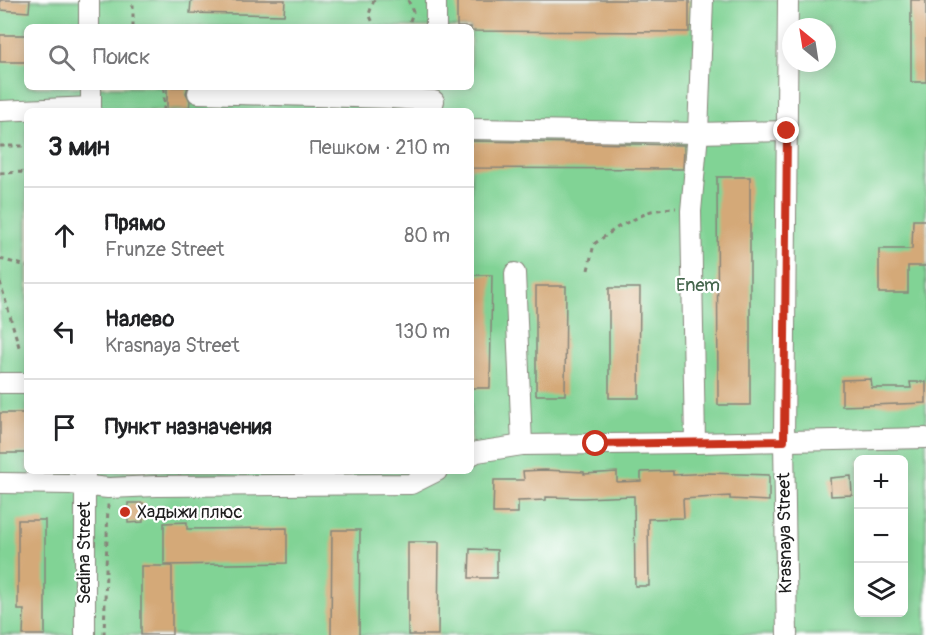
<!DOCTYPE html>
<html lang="ru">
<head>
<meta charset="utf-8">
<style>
	body { margin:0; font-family:Pangolin,sans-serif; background:#f6f6f6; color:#202124 }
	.controls { position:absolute; right:18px; bottom:18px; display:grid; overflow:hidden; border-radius:9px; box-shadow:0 3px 15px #0003 }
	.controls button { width:54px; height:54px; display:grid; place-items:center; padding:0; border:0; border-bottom:2px solid #e0e0e0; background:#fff; color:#202124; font:30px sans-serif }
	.compass { position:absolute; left:782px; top:18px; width:54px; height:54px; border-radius:50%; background:#fff; box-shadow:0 3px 15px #0003; rotate:330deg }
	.stop { position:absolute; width:18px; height:18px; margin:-14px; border:4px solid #c8321e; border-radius:50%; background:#fff }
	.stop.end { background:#c8321e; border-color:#fff; box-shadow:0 2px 6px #0008 }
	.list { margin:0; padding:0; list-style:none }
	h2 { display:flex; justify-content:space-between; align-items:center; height:78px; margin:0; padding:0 24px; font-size:26px }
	h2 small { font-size:20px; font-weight:400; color:#757577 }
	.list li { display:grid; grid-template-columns:39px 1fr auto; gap:18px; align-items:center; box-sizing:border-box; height:96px; padding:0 24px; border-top:2px solid #e0e0e0 }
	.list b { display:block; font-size:22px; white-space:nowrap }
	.list p { margin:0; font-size:20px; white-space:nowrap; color:#757577 }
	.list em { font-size:20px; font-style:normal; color:#757577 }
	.icon { flex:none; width:33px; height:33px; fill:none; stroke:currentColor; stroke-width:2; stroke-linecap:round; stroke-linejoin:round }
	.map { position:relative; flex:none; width:926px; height:635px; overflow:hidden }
	.search { position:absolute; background:#fff; box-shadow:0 3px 15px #0003; left:24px; top:24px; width:450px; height:66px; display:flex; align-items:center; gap:15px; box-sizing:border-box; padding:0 21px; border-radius:9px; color:#757577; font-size:22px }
	.panel { position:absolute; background:#fff; box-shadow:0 3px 15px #0003; left:24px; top:108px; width:450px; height:366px; border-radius:9px }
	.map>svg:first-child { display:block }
</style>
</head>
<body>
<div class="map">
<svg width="926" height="635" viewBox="0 0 926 635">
	<rect width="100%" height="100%" fill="#fff"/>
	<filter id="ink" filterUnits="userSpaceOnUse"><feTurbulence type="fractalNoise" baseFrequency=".0167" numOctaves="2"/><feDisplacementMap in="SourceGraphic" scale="12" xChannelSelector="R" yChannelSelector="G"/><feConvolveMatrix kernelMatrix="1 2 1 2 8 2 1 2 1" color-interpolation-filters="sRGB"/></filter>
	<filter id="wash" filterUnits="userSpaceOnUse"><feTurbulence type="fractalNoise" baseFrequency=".008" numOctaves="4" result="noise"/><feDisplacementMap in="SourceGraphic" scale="24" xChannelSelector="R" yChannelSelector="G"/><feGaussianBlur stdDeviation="1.35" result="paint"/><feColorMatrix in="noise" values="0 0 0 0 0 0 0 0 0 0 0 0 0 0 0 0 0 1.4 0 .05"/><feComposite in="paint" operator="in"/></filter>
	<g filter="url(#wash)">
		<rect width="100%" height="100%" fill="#f0ecd6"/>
		<!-- green -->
		<path fill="#81d395" stroke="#4e7858" stroke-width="1.5" fill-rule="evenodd" d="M0,0H926V635H0ZM27,27H471V87H27ZM791,27H827V63H791ZM27,111H471V471H27ZM858,460H904V612H858Z"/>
		<g id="blocks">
			<!-- building -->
			<g fill="#d4a978">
				<path d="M0,0H30L29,12L0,10Z"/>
				<path d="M191,0H285L284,15L190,13Z"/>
				<path d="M457,0H689V32L471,31V27H457Z"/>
				<rect x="911" y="0" width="15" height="82"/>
				<rect x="0" y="35" width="27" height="27"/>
				<path d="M167,87H188L186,93L190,101L189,110L167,109Z"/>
				<path d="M471,141L684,145V150L683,169L471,168Z"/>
				<path d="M717,177H750V405H718Z"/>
				<path d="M913,220H926V266H908V293H879V249H912Z"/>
				<path d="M471,275H492L490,388H471Z"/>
				<path d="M536,286H566L565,395H536Z"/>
				<path d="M609,288H640L639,398H609Z"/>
				<path d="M871,379L872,388H911L910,382H926V403L842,406V380Z"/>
				<rect x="0" y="413" width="27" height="40"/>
				<path d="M545,470L584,472V474L617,472V482L641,481V472L673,471V475L709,473L769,475V501L730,499V496L683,499L684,518L648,519L649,586H635L634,496L583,498L546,497V500L518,501V513H493L494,480H524L523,471Z"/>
				<path d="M851,476L852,495L831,496L830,478Z"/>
				<path d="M128,503H143V522L128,523Z"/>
				<path d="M18,520H45V635H23L24,610H18Z"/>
				<path d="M187,522V529L287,528V563L164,565V523Z"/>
				<path d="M332,530H360L359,635H331Z"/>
				<path d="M408,542H439L438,635H408Z"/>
				<path d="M470,549L497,550V578H469Z"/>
				<rect x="141" y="566" width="31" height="69"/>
			</g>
		</g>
	</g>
	<g filter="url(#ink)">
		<use href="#blocks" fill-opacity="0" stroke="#868479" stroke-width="1.5"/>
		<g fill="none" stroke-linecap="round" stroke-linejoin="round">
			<!-- minor casing -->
			<g stroke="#868479" stroke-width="22">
				<g id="minor">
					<path d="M89,0V27"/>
					<path d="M436,27V0"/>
					<path d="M91,87V111"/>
					<path d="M198,93L392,98L434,101"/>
					<path d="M0,111L91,107"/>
					<path d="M471,129L698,133L787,131"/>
					<path d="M515,273L522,445"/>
					<path d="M0,383H27"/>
					<path d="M695,443L691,211L698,133L703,0"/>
					<path d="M471,455L477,452L522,445L695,443L926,438"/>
					<path d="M85,471V635"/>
					<path d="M0,483L71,484L108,488L157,486L411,484L437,471"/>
					<path d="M787,635L784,441L788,0"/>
				</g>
			</g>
			<!-- path -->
			<g stroke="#868479" stroke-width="3" stroke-dasharray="4.5 4.5" stroke-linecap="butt">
				<path d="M374,0L369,14L375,27"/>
				<path d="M408,0L413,12L408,27"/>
				<path d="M133,27V0"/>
				<path d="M164,111V87"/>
				<path d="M0,146H27"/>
				<path d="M0,173L27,172"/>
				<path d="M0,259L27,266"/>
				<path d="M588,270L594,244L618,227L651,211L672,208H676"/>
				<path d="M0,282L20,350"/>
				<path d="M104,635L108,504"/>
			</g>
			<!-- minor -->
			<use href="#minor" stroke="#fff" stroke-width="20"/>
		</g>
	</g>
	<g fill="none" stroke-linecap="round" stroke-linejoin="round" filter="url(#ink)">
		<!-- route -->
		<path stroke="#c8321e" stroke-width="8" d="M596,444L784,441L787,131"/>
	</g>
	<!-- markers -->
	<circle fill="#c8321e" stroke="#fff" stroke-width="2" cx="125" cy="512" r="6"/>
	<g text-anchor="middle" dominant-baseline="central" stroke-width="4.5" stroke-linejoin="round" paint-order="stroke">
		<!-- park labels -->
		<g font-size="18" fill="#44654c" stroke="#fff">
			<text x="698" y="285">Enem</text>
		</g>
		<!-- poi labels -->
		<g font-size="18" fill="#1c1c1c" stroke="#fff" text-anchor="start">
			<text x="137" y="512">Хадыжи плюс</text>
		</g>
		<!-- street labels -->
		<g font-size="18" fill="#1c1c1c" stroke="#fff">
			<text transform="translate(785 533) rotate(-91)">Krasnaya Street</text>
			<text transform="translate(84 553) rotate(-90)">Sedina Street</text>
		</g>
	</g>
</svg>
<div class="controls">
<button>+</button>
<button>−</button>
<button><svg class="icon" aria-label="layers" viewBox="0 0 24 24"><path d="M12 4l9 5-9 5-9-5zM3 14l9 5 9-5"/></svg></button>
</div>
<svg class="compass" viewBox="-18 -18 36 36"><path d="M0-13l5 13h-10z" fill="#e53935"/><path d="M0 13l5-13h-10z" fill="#757577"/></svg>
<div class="stop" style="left:596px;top:444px"></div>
<div class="stop end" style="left:787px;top:131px"></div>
<div class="search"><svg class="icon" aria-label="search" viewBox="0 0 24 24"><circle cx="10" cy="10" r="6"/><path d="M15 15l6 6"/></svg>Поиск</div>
<section class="panel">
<h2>3 мин<small>Пешком · 210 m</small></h2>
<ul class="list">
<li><svg class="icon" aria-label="ahead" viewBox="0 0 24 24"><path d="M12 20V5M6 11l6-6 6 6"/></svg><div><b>Прямо</b><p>Frunze Street</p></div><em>80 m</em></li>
<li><svg class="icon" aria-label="left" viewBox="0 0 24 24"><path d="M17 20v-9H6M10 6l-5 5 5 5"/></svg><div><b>Налево</b><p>Krasnaya Street</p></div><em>130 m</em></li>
<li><svg class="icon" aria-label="arrive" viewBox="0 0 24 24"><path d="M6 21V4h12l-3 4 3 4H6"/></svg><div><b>Пункт назначения</b></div></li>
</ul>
</section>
</div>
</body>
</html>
